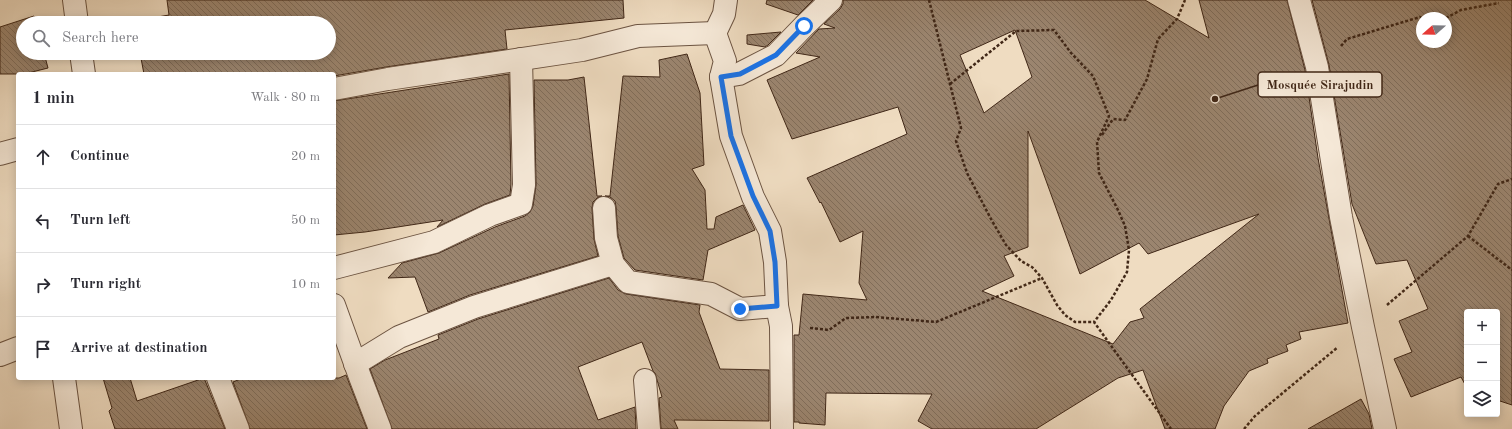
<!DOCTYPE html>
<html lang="en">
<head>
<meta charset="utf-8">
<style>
	body { margin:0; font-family:"Old Standard TT",serif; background:#f7f7f7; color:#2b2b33 }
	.controls { position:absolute; right:12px; bottom:12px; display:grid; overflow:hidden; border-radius:4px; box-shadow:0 2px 10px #0003 }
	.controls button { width:36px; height:36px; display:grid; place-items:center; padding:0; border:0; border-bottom:1px solid #e1e1e2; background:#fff; color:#2b2b33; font:20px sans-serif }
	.compass { position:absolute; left:1416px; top:12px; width:36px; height:36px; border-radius:50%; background:#fff; box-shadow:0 2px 10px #0003; rotate:250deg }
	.stop { position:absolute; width:12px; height:12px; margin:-9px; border:3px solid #1a73e8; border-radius:50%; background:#fff }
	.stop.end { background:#1a73e8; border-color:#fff; box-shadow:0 1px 4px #0008 }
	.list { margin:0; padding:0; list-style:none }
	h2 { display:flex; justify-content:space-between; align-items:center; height:52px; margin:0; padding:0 16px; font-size:17px }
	h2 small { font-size:13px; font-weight:400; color:#7c7c81 }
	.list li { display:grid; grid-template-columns:26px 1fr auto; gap:12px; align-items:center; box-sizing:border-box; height:64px; padding:0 16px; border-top:1px solid #e1e1e2 }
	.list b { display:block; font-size:15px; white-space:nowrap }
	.list em { font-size:13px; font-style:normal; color:#7c7c81 }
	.icon { flex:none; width:22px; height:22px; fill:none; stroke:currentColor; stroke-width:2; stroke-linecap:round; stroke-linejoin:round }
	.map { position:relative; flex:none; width:1512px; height:429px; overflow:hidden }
	.search { position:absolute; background:#fff; box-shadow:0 2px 10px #0003; left:16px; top:16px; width:320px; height:44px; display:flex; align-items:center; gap:10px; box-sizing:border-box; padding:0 14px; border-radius:22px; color:#7c7c81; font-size:15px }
	.panel { position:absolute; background:#fff; box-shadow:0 2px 10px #0003; left:16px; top:72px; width:320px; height:308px; border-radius:4px }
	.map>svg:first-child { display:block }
</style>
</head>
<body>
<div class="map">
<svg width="1512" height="429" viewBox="0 0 1512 429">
	<defs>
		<pattern id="building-back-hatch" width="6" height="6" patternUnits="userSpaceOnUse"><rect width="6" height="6" fill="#9b856f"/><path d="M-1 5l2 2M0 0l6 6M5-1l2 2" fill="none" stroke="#806d5a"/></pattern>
	</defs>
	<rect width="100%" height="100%" fill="#efdcc1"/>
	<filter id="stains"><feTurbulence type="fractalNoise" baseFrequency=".005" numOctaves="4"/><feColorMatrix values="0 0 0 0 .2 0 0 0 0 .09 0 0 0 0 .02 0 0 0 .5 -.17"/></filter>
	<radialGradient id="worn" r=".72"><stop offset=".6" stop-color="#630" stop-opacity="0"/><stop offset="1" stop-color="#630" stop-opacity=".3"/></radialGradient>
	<!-- building -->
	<g fill="url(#building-back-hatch)" stroke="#402717" fill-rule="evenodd">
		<path d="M167,0H623L624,18L505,30L507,49L386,67L334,76V74H144L140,53H329V23H123L169,15Z"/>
		<path d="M767,0H813L798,15L766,4Z"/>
		<path d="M843,0H1145L1209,38L1199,0H1287L1305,70L1318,158L1348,323L1299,332L1301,339L1286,345L1288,351L1267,359L1268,363L1249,371L1224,406L1215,429H1165L1143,370L1118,378L1036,429H932L918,421L932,394L826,393L825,425L799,423V422H794V335H799L803,294L867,300L859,283L863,231L840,242L821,202L820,203L807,178L907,134L898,107L792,139L767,80L820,57L796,53L819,29L835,28L824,24L840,9L843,4ZM1015,30L1032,77L984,113L960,55ZM1028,131L1080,274L1139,243L1148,254L1259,214L1140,309L1144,318L1130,322L1113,344L982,291L1014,276L1004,256L1028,247Z"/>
		<path d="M1312,0H1512V405L1497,400V312H1467V388L1461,377L1411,397L1394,359L1412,352L1399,321L1428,309L1407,260L1376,264L1352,204L1329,65ZM1422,18H1446V42H1422Z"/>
		<path d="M34,16L36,23H23V53H44L48,68L24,74H0V27Z"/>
		<path d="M781,32L768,45L765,47L747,44V35Z"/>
		<path d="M687,54L700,93L704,165L692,169L705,190L707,229H714L716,217L743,205L755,230L708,250L703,280L635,270L624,258L618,236L616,207L615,201L610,197L605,196H610L623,76L660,77L659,60Z"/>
		<path d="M509,74L511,184L510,195L485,204L437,227L443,220L365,232L334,235V101Z"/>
		<path d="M584,77L597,196H602L597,198L593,202L592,208L594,239L598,256L470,295L428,312L415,277L388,278L402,263L439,253L495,227L525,216L530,212L533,206L536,185L534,80H568Z"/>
		<path d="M609,278L618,290L626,294L700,305L699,312L720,369L769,370V421L674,420L678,429H661L659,398L662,397L655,373L653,371L642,342L578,367L598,420L635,407L636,429H392L370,369L385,360L439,339L438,335L478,319Z"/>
		<path d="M346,375L367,429H250L233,382L243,378H339Z"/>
		<path d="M103,378H130L137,401L204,378L225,429H115L109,411L112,408Z"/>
		<path d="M1361,399L1369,414L1372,429H1308Z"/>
	</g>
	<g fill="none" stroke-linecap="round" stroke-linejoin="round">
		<!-- minor casing -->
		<g stroke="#6c5442" stroke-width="24">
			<g id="minor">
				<path d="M74,0L77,23"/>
				<path d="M726,0L724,14L715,33L725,61L721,77L731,136L753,197L770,231L775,262L777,306L781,326L782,429"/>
				<path d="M1299,0L1317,67L1341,217L1363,327L1385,429"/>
				<path d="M81,53L84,74"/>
				<path d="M721,77L739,74L776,55L804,26L831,0"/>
				<path d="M334,89L388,79L582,50L638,36L715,33"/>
				<path d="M0,154L18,149"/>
				<path d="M604,208L606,238L613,264L628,282L711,294L740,309L777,306"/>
				<path d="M334,268L434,242L490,215L521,204L524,185L521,59"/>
				<path d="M334,305L360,377L380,429"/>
				<path d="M0,355L18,348"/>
				<path d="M355,364L399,337L474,307L613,264"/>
				<path d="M64,378L71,429"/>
				<path d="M218,378L238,429"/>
				<path d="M645,380L649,429"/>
			</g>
		</g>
		<!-- path -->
		<g stroke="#402717" stroke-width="2.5" stroke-dasharray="3 2" stroke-linecap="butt">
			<path d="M929,0L961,128L956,141L967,173L991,219L1006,245L1021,261L1032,267L1042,278L1057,305L1065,315L1075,322H1094L1171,429"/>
			<path d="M1446,18L1461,10L1499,3"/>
			<path d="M1341,46L1347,39L1420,17L1422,18"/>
			<path d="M950,84L1016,31L1054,30L1071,53L1093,76L1109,116L1097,142L1099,173L1118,210L1125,226L1129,250L1127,272L1111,300L1094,322"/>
			<path d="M1102,135L1113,119L1125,120L1147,79L1158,39L1177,19L1185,0"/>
			<path d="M1468,236L1512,270"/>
			<path d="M1387,305L1468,236L1498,184L1512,179"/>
			<path d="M810,328L829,330L846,318L875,317L936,322L1042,278"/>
			<path d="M1244,429L1255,416L1338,347"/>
		</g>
		<!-- minor -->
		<use href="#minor" stroke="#f5e8d7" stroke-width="22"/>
	</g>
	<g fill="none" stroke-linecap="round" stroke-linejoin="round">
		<!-- route -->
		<path stroke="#1a73e8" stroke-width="5" d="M740,309L777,306L775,262L770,231L753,196L731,136L721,77L740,74L776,55L804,26"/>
	</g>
	<!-- callouts -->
	<path fill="none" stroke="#402717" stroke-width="1.5" d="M1215 99L1258 85"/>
	<circle fill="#402717" stroke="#f5e8d7" stroke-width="1.5" cx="1215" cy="99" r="4"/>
	<rect fill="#f5e8d7" stroke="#402717" stroke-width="1.5" x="1258" y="72" width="124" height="25" rx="4"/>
	<g font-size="13" text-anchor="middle" font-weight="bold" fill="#402717">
		<text x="1320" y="89">Mosquée Sirajudin</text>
	</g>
	<rect width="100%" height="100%" filter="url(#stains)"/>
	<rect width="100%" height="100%" fill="url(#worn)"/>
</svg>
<div class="controls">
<button>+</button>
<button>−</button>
<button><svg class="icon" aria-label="layers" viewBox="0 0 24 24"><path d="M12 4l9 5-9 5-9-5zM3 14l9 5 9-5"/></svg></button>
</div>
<svg class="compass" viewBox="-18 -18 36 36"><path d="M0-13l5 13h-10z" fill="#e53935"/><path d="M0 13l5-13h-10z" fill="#7c7c81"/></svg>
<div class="stop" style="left:804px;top:26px"></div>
<div class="stop end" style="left:740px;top:309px"></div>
<div class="search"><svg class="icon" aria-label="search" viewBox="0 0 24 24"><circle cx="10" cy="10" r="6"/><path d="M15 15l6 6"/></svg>Search here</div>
<section class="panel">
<h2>1 min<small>Walk · 80 m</small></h2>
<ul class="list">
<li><svg class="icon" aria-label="ahead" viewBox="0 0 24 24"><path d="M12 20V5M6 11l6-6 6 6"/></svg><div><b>Continue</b></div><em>20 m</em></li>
<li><svg class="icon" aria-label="left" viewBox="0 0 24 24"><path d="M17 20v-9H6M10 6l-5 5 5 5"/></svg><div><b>Turn left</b></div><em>50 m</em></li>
<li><svg class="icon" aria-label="right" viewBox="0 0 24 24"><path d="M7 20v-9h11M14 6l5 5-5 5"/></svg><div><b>Turn right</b></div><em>10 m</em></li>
<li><svg class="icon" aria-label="arrive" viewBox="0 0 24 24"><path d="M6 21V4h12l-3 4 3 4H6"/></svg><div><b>Arrive at destination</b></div></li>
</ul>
</section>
</div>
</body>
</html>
